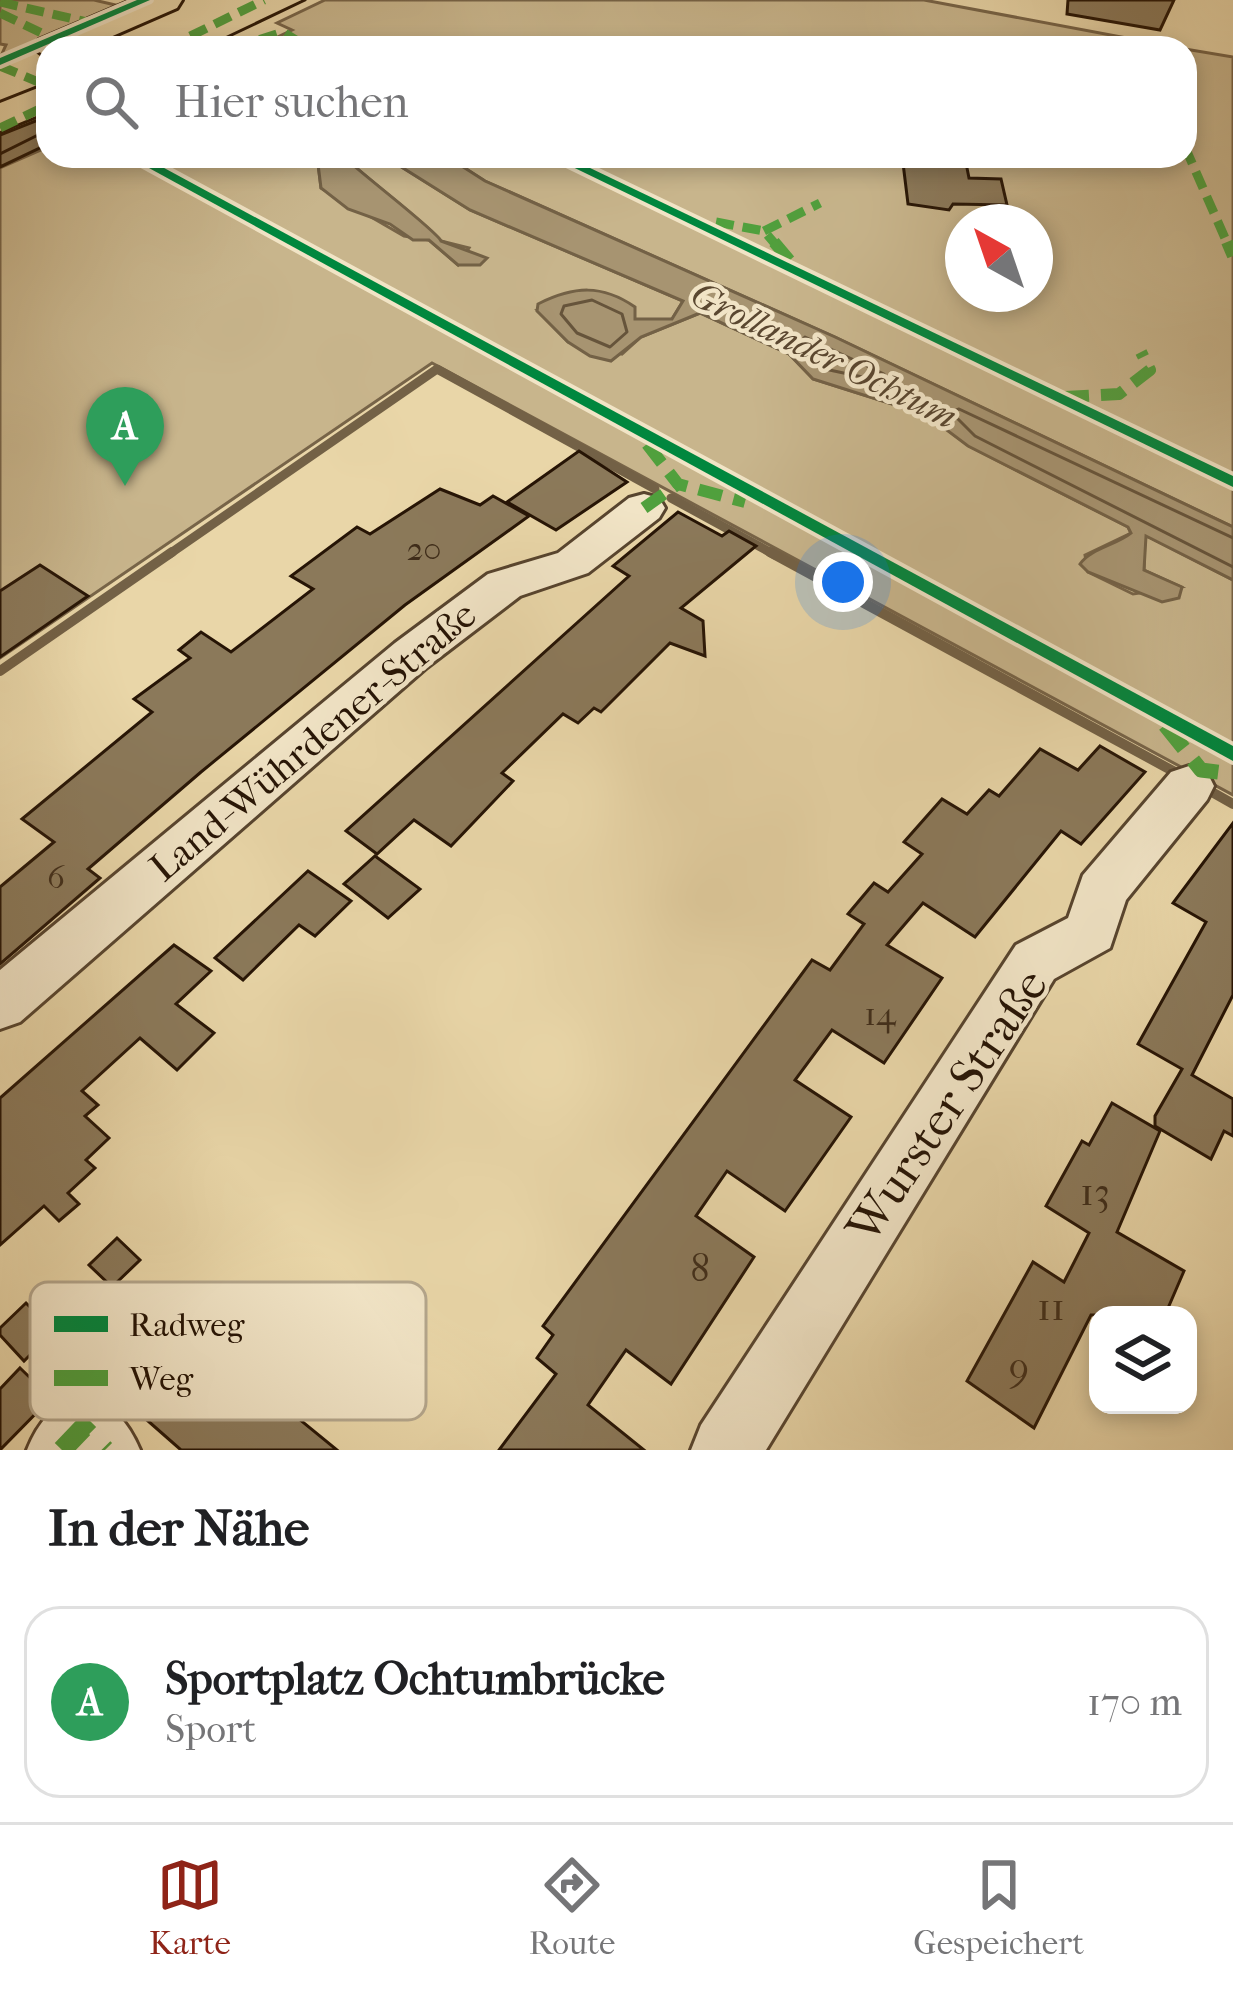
<!DOCTYPE html>
<html lang="de">
<head>
<meta charset="utf-8">
<style>
	body { margin:0; font-family:"IM FELL French Canon",serif; background:#f2f2f2; color:#202124 }
	.controls { position:absolute; right:36px; bottom:36px; display:grid; overflow:hidden; border-radius:24px; box-shadow:0 6px 18px #0003 }
	.controls button { width:108px; height:108px; display:grid; place-items:center; padding:0; border:0; border-bottom:3px solid #e0e0e0; background:#fff; color:#202124; font:60px sans-serif }
	.compass { position:absolute; left:945px; top:204px; width:108px; height:108px; border-radius:50%; background:#fff; box-shadow:0 6px 18px #0003; rotate:320deg }
	.you { position:absolute; left:843px; top:582px; width:42px; height:42px; margin:-30px; border:9px solid #fff; border-radius:50%; background:#1a73e8; box-shadow:0 0 0 18px #1a73e833 }
	.badge { display:grid; place-items:center; width:78px; height:78px; border-radius:50%; background:#8f2418; color:#fff; font-size:39px; font-weight:700 }
	.pin { position:absolute; translate:-50% -99px; filter:drop-shadow(0 3px 6px #0008) }
	.pin::after { content:''; position:absolute; top:63px; width:42px; height:36px; background:inherit; clip-path:polygon(0 0,100% 0,50% 100%) }
	.list { margin:0; padding:0; list-style:none }
	h2 { display:flex; justify-content:space-between; align-items:center; height:156px; margin:0; padding:0 48px; font-size:51px }
	h2 small { font-size:39px; font-weight:400; color:#757577 }
	.list li { display:grid; grid-template-columns:78px 1fr auto; gap:36px; align-items:center; box-sizing:border-box; height:192px; margin:0 24px 24px; padding:0 24px; border:3px solid #e0e0e0; border-radius:36px }
	.list b { display:block; font-size:45px; white-space:nowrap }
	.list p { margin:0; font-size:39px; white-space:nowrap; color:#757577 }
	.list em { font-size:39px; font-style:normal; color:#757577 }
	.icon { flex:none; width:66px; height:66px; fill:none; stroke:currentColor; stroke-width:2; stroke-linecap:round; stroke-linejoin:round }
	.map { position:relative; flex:none; width:1233px; height:1450px; overflow:hidden }
	.search { position:absolute; background:#fff; box-shadow:0 6px 18px #0003; left:36px; right:36px; top:36px; height:132px; display:flex; align-items:center; gap:30px; box-sizing:border-box; padding:0 42px; border-radius:36px; color:#757577; font-size:45px }
	.sheet { height:372px; background:#fff }
	nav { display:flex; justify-content:space-around; align-items:center; box-sizing:border-box; height:168px; border-top:3px solid #e0e0e0; background:#fff; font-size:33px; color:#757577 }
	nav a { display:grid; justify-items:center; gap:6px }
	nav .on { color:#8f2418 }
	.map>svg:first-child { display:block }
</style>
</head>
<body>
<div class="map">
<svg width="1233" height="1450" viewBox="0 0 1233 1450">
	<rect width="100%" height="100%" fill="#e9d6a8"/>
	<filter id="stains"><feTurbulence type="fractalNoise" baseFrequency=".00167" numOctaves="4"/><feColorMatrix values="0 0 0 0 .2 0 0 0 0 .09 0 0 0 0 .02 0 0 0 .5 -.17"/></filter>
	<radialGradient id="worn" r=".72"><stop offset=".6" stop-color="#630" stop-opacity="0"/><stop offset="1" stop-color="#630" stop-opacity=".3"/></radialGradient>
	<!-- green -->
	<g fill="#c8b58c" stroke="#776448" stroke-width="3" fill-rule="evenodd">
		<path d="M0,0H94L124,7L0,58L6,45L0,44Z"/>
		<path d="M325,0H924L1180,48L261,45L292,30L277,23Z"/>
		<path d="M1185,49L1233,57V527L835,337L485,181L446,156H1185ZM963,222H1035V294H963Z"/>
		<path d="M48,147V156H317L321,188L404,236L429,240L458,265L469,248L441,241C437,232 360,173 343,156H384L470,210L683,301L672,319L660,323L538,311L568,342L622,354L641,337L700,313L789,354L813,379L927,415L969,446L1128,527L1131,533L1085,555L1088,572L1133,594L1181,587L1144,570L1145,535L1233,580V795L432,363L0,658V168Z"/>
	</g>
	<!-- water -->
	<g fill="#a79471" stroke="#736146" stroke-width="3">
		<path d="M317,156H343C360,173 437,231 441,241L487,258L480,265H458L429,240H413L390,224L348,209L321,188Z"/>
		<path d="M384,156H446L485,181L835,337L1233,527V580L1146,536L1144,570L1182,587L1179,598L1162,602L1088,572L1080,564C1090,549 1116,545 1131,533L1128,527L968,446L927,415L813,379L789,354L700,313L641,337L611,361L590,356L568,342L537,311L538,304C574,286 602,284 635,307V319H672L683,301L470,210Z"/>
	</g>
	<!-- pier -->
	<path fill="#e9d6a8" d="M139,0H198L230,21L174,48L118,9Z"/>
	<g fill="none" stroke-linecap="round" stroke-linejoin="round">
		<!-- shore -->
		<g stroke="#66543b" stroke-width="3">
			<path d="M592,300L622,314L627,332L610,347L577,333L561,314L564,306Z"/>
			<path d="M805,337L884,374L886,382L820,368L798,345Z"/>
			<path d="M1233,538L959,409L951,412L975,436L1233,567"/>
		</g>
		<!-- stream-far1 -->
		<g stroke="#736146" stroke-width="9">
			<path d="M671,498L775,555"/>
			<path d="M168,555L437,369L655,489"/>
		</g>
		<!-- stream -->
		<g stroke="#736146" stroke-width="10">
			<path d="M770,552L1184,777"/>
			<path d="M0,671L172,552"/>
			<path d="M1203,787L1233,804"/>
		</g>
	</g>
	<!-- building -->
	<g fill="#8b795a" stroke="#261405" stroke-width="3">
		<path d="M1068,0H1174L1160,30L1067,14Z"/>
		<path d="M48,116V144L0,167V135Z"/>
		<path d="M903,163H966L969,178L1001,179L1007,205L953,204L949,210L908,204Z"/>
		<path d="M579,451L627,482L556,530L507,502Z"/>
		<path d="M440,489L480,505L493,496L529,516L405,605L201,772L88,869L100,878L0,964V887L54,842L22,819L152,712L134,699L190,658L179,650L201,632L231,652L313,589L291,576L357,527L370,534Z"/>
		<path d="M678,512L722,536L729,531L756,546L681,608L703,621L705,656L670,643L601,712L594,708L578,723L563,714L502,773L513,781L451,846L414,820L377,854L346,831L629,576L613,566Z"/>
		<path d="M40,565L88,596L0,657V591Z"/>
		<path d="M1100,746L1145,772L1081,844L1061,831L975,937L923,903L887,945L942,978L884,1063L832,1030L795,1080L851,1117L785,1211L727,1171L696,1216L754,1257L671,1384L626,1350L588,1405L644,1450H499L556,1374L537,1358L553,1335L543,1326L812,960L830,970L864,924L848,914L874,883L888,892L922,854L904,842L942,799L967,814L989,790L999,796L1040,749L1078,770Z"/>
		<path d="M1233,823V995L1192,1075L1233,1099V1136L1224,1131L1211,1159L1155,1126V1116L1182,1069L1138,1044L1206,922L1173,903Z"/>
		<path d="M375,856L420,889L388,918L344,884Z"/>
		<path d="M308,871L351,901L315,936L299,925L243,980L215,958Z"/>
		<path d="M174,945L211,971L176,1004L214,1033L177,1070L140,1038L82,1091L98,1105L85,1116L109,1138L86,1160L95,1168L68,1193L79,1204L59,1221L44,1206L0,1245V1098Z"/>
		<path d="M1112,1103L1160,1131L1117,1232L1184,1271L1165,1315H1091L1034,1428L967,1381L1033,1262L1064,1282L1089,1233L1046,1206L1082,1141L1089,1145Z"/>
		<path d="M117,1238L140,1260L112,1287L89,1265Z"/>
		<path d="M26,1303L54,1331L24,1361L0,1335V1328Z"/>
		<path d="M144,1317L179,1347L170,1358L215,1397L238,1369L337,1450H181L123,1399L139,1381L110,1355Z"/>
		<path d="M20,1368L51,1398L0,1450V1389Z"/>
	</g>
	<g fill="none" stroke-linecap="round" stroke-linejoin="round">
		<!-- minor casing -->
		<g stroke="#57442e" stroke-width="6">
			<g id="minor">
				<path d="M644,494L659,498L665,508L659,518L588,573L520,596L427,667L20,1022L0,1029V970L395,643L488,574L558,553L629,498Z"/>
				<path d="M1189,766L1207,772L1214,786L1207,800L1126,900L1110,948L1054,979L766,1450H691L701,1425L1016,945L1068,918L1083,875L1171,772Z"/>
				<path d="M83,1394C113,1406 127,1420 140,1450H27C39,1420 53,1406 83,1394Z"/>
			</g>
		</g>
		<!-- highway casing -->
		<g stroke="#261405" stroke-width="6">
			<g id="highway">
				<path d="M133,0H182L177,8L85,48H48V58L34,48L39,40Z"/>
				<path d="M48,84V111L0,131V103Z"/>
			</g>
		</g>
		<!-- minor -->
		<use href="#minor" fill="#f1e4c6" fill-rule="evenodd"/>
		<!-- highway -->
		<use href="#highway" fill="#e9d6a8" fill-rule="evenodd"/>
		<!-- tram -->
		<g stroke="#261405" stroke-width="3">
			<path d="M204,48L305,0"/>
			<path d="M0,154L48,130"/>
		</g>
		<!-- quiet-far3 -->
		<g stroke="#50a03d" stroke-width="9" stroke-dasharray="18 9" stroke-linecap="butt">
			<path d="M0,2L91,23"/>
			<path d="M0,13L54,39"/>
			<path d="M166,48L264,0"/>
			<path d="M234,48L283,32L309,48"/>
			<path d="M0,66L48,86"/>
			<path d="M0,128L48,105"/>
			<path d="M1185,147L1228,245"/>
			<path d="M716,222L764,231L776,245"/>
			<path d="M764,231L820,203"/>
		</g>
		<!-- quiet-far2 -->
		<g stroke="#50a03d" stroke-width="12" stroke-dasharray="24 12" stroke-linecap="butt">
			<path d="M774,242L791,262"/>
			<path d="M1227,242L1233,256"/>
			<path d="M1065,397L1119,394L1150,370L1141,352"/>
			<path d="M647,444L678,484L745,502"/>
			<path d="M644,508L678,484"/>
		</g>
		<!-- quiet-far1 -->
		<path stroke="#50a03d" stroke-width="15" stroke-dasharray="30 15" stroke-linecap="butt" d="M1165,725L1201,770L1233,774"/>
		<!-- quiet -->
		<path stroke="#50a03d" stroke-width="20" stroke-dasharray="39 20" stroke-linecap="butt" d="M62,1450L83,1428L105,1450"/>
		<!-- cycleway casing -->
		<g stroke="#f1e4c6" stroke-width="8">
			<g id="cycleway">
				<path d="M137,0H150L0,65V58Z"/>
				<path d="M127,156H142L1233,746V761Z"/>
				<path d="M550,156H565L1233,476V487Z"/>
			</g>
		</g>
		<!-- cycleway -->
		<use href="#cycleway" fill="#00873e" fill-rule="evenodd"/>
	</g>
	<g text-anchor="middle" dominant-baseline="central" stroke-width="9" stroke-linejoin="round" paint-order="stroke">
		<!-- number labels -->
		<g font-size="33" fill="#3f2d1a">
			<text x="424" y="549">20</text>
			<text x="56" y="877">6</text>
			<text x="880" y="1014">14</text>
		</g>
		<!-- far-water labels -->
		<g font-size="36" font-style="italic" fill="#5a4730" stroke="#f1e4c6">
			<text transform="translate(824 355) rotate(26)">Grollander Ochtum</text>
		</g>
		<!-- street labels -->
		<g font-size="39" fill="#261405" stroke="#f1e4c6">
			<text transform="translate(313 741) rotate(-40)">Land-Wührdener-Straße</text>
		</g>
		<!-- near-number labels -->
		<g font-size="39" fill="#3f2d1a">
			<text x="1095" y="1192">13</text>
			<text x="700" y="1268">8</text>
			<text x="1051" y="1307">11</text>
			<text x="1019" y="1368">9</text>
		</g>
		<!-- near-street labels -->
		<g font-size="48" fill="#261405" stroke="#f1e4c6">
			<text transform="translate(947 1106) rotate(-56)">Wurster Straße</text>
		</g>
	</g>
	<!-- legend -->
	<rect x="30" y="1282" width="396" height="138" rx="18" fill="#f1e4c6" stroke="#b4a68c" stroke-width="3"/>
	<rect x="54" y="1316" width="54" height="16" fill="#00873e"/>
	<rect x="54" y="1370" width="54" height="16" fill="#50a03d"/>
	<g font-size="33" fill="#261405">
		<text x="129" y="1336">Radweg</text>
		<text x="129" y="1390">Weg</text>
	</g>
	<rect width="100%" height="100%" filter="url(#stains)"/>
	<rect width="100%" height="100%" fill="url(#worn)"/>
</svg>
<div class="controls">
<button><svg class="icon" aria-label="layers" viewBox="0 0 24 24"><path d="M12 4l9 5-9 5-9-5zM3 14l9 5 9-5"/></svg></button>
</div>
<svg class="compass" viewBox="-18 -18 36 36"><path d="M0-13l5 13h-10z" fill="#e53935"/><path d="M0 13l5-13h-10z" fill="#757577"/></svg>
<div class="you"></div>
<div class="pin badge" style="left:125px;top:486px;background:#2e9e5b">A</div>
<div class="search"><svg class="icon" aria-label="search" viewBox="0 0 24 24"><circle cx="10" cy="10" r="6"/><path d="M15 15l6 6"/></svg>Hier suchen</div>
</div>
<section class="sheet">
<h2>In der Nähe<small></small></h2>
<ul class="list">
<li><span class="badge" style="background:#2e9e5b">A</span><div><b>Sportplatz Ochtumbrücke</b><p>Sport</p></div><em>170 m</em></li>
</ul>
</section>
<nav>
<a class="on"><svg class="icon" aria-label="map" viewBox="0 0 24 24"><path d="M3 6l6-2 6 2 6-2v14l-6 2-6-2-6 2zM9 4v14M15 6v14"/></svg>Karte</a>
<a><svg class="icon" aria-label="directions" viewBox="0 0 24 24"><path d="M12 3l9 9-9 9-9-9zM9 14v-3h6M13 9l2 2-2 2"/></svg>Route</a>
<a><svg class="icon" aria-label="saved" viewBox="0 0 24 24"><path d="M7 4h10v16l-5-4-5 4z"/></svg>Gespeichert</a>
</nav>
</body>
</html>
